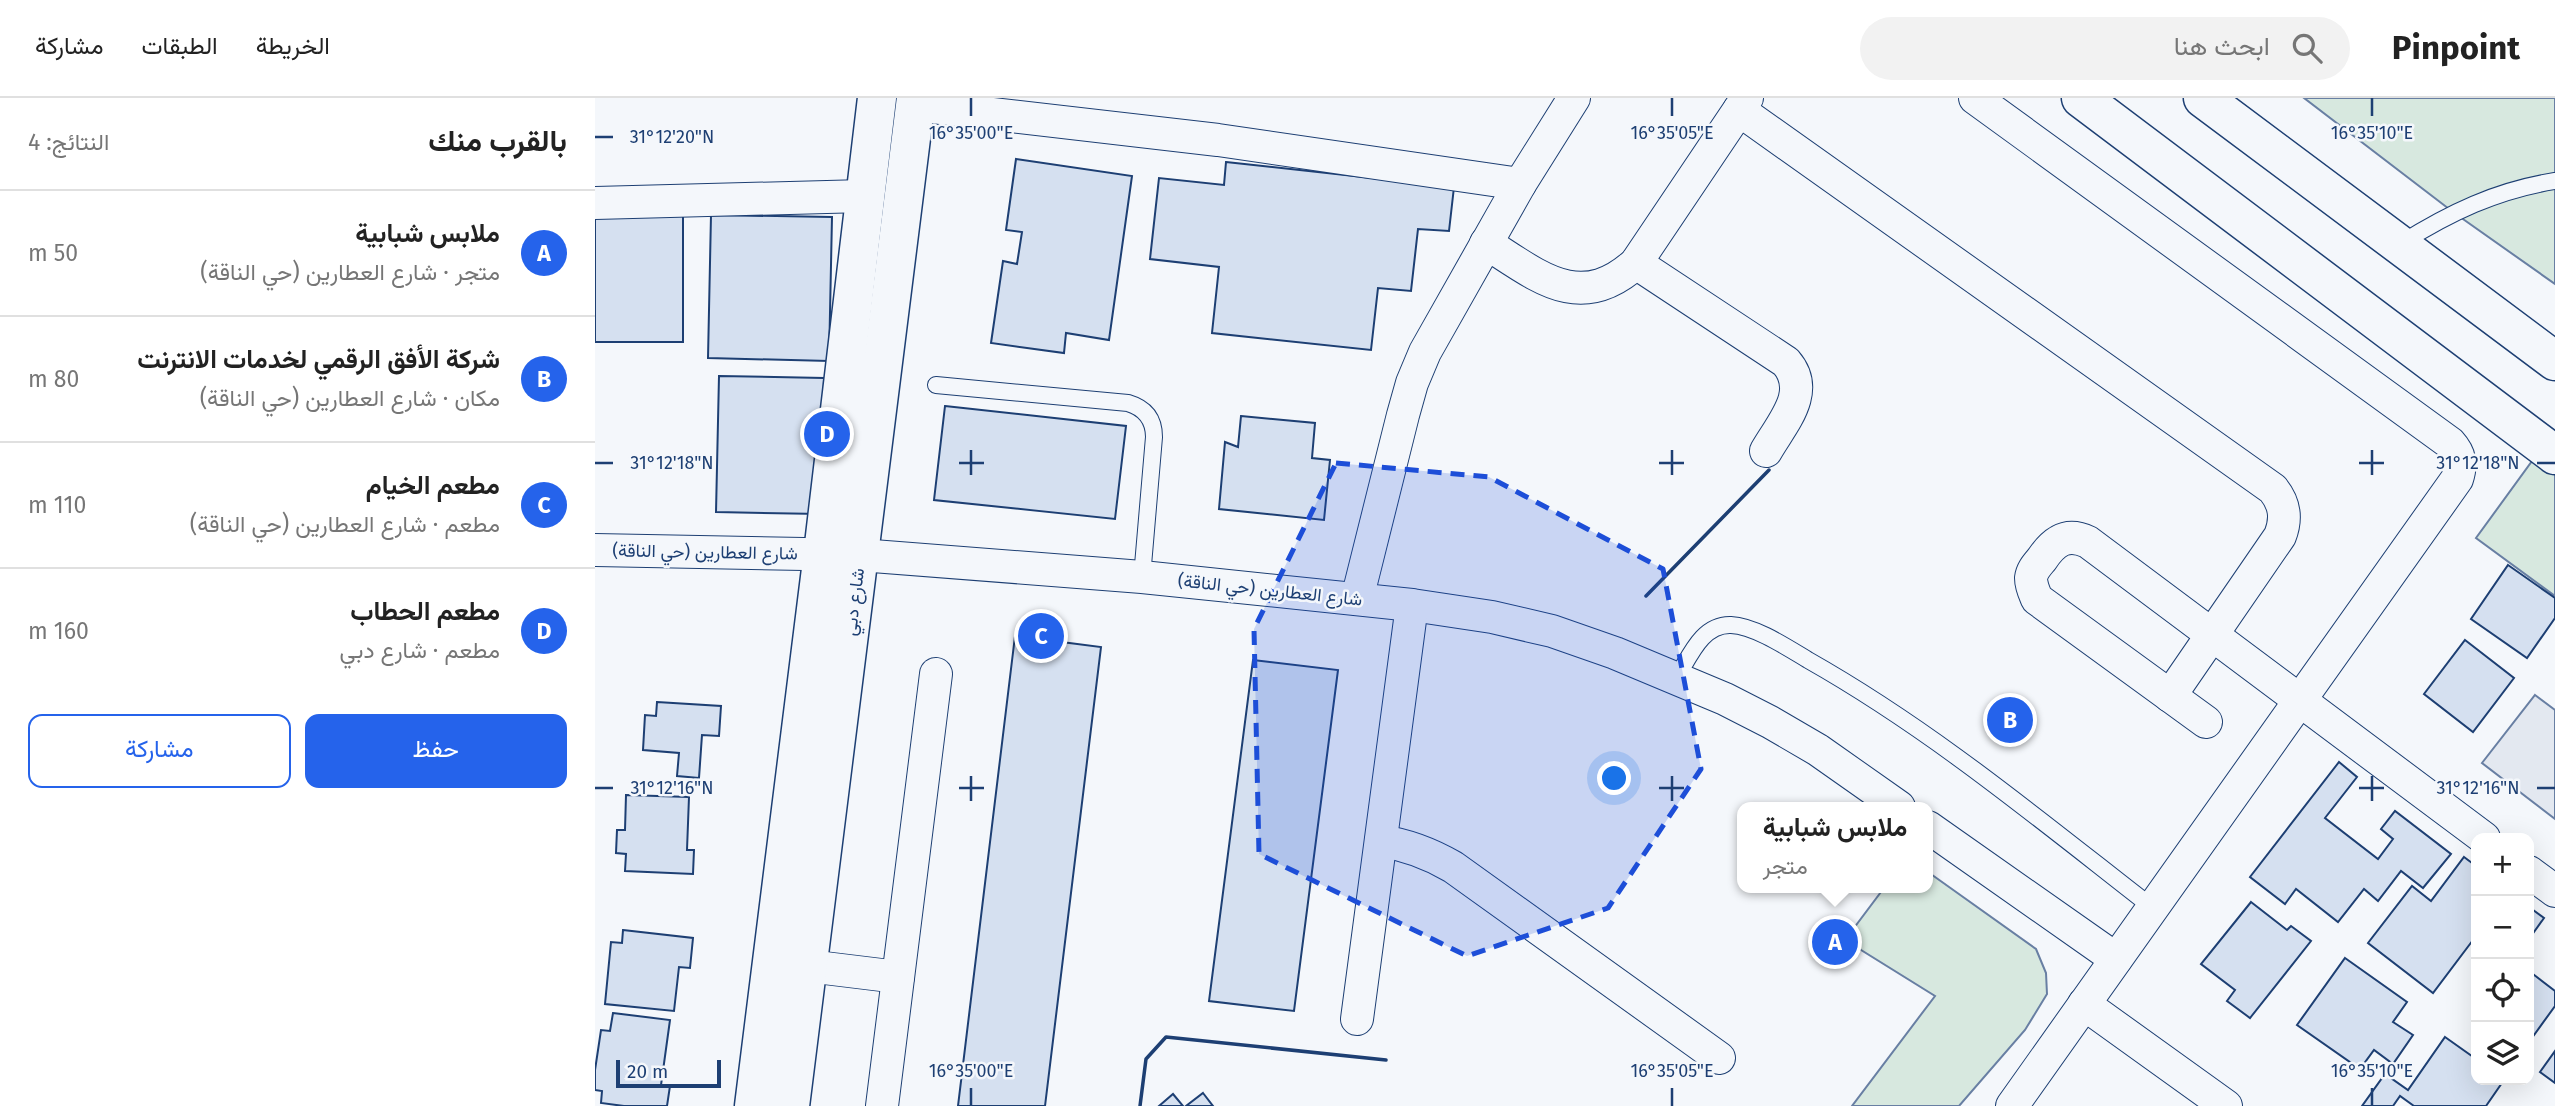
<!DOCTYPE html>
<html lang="ar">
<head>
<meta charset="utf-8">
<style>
	body { margin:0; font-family:"Fira Sans",Vazirmatn,sans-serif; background:#f2f2f2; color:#222; direction:rtl }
	.controls { position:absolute; right:21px; bottom:21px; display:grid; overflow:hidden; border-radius:14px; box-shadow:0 7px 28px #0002 }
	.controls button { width:63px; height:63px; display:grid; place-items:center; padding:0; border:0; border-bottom:2px solid #e0e0e0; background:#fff; color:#222; font:35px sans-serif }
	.scale { position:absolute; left:21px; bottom:18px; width:105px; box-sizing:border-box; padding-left:7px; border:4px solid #1d3f73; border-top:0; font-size:19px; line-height:24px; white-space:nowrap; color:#1d3f73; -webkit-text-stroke:5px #f4f7fb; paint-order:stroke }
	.you { position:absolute; left:1020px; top:681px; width:24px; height:24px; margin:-18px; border:5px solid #fff; border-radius:50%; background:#1a73e8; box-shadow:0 0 0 10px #1a73e833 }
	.badge { display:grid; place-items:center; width:46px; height:46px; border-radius:50%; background:#2563eb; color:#fff; font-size:23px; font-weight:700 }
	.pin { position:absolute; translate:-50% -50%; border:4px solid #fff; box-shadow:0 2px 7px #0006 }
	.popup { position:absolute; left:1142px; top:704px; width:196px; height:91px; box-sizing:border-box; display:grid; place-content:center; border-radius:14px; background:#fff; filter:drop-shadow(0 2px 5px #0005); font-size:23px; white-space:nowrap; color:#767676 }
	.popup b { font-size:26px; color:#222 }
	.popup::after { content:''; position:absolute; left:50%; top:100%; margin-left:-14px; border:14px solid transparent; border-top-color:#fff }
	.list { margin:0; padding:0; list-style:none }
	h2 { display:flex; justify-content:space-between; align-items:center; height:91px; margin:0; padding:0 28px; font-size:30px }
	h2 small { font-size:23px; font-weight:400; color:#767676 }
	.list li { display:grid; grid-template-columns:46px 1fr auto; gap:21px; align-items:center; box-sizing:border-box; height:126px; padding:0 28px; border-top:2px solid #e0e0e0 }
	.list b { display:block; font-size:26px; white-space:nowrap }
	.list p { margin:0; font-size:23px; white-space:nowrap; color:#767676 }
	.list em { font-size:23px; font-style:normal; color:#767676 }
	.actions { display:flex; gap:14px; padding:21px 28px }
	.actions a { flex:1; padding:16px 0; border:2px solid #2563eb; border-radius:14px; text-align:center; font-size:24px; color:#2563eb }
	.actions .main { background:#2563eb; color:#fff }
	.icon { flex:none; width:38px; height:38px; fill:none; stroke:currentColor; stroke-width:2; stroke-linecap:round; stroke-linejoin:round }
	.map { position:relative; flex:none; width:1960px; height:1008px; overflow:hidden; direction:ltr }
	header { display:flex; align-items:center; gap:42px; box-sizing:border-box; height:98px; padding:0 35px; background:#fff; border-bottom:2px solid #e0e0e0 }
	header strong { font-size:33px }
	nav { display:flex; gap:38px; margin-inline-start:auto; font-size:24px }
	.search { width:490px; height:63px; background:#f2f2f2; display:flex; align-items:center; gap:18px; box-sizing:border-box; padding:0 24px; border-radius:38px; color:#767676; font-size:26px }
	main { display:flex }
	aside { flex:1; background:#fff }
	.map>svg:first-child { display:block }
</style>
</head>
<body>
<header>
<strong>Pinpoint</strong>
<div class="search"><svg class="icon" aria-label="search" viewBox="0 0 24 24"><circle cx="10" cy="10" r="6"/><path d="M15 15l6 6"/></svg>ابحث هنا</div>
<nav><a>الخريطة</a><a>الطبقات</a><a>مشاركة</a></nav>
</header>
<main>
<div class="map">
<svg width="1960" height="1008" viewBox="0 0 1960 1008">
	<rect width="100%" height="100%" fill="#f4f7fb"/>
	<!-- green -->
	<g fill="#d7e8df" stroke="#687fa3" stroke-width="2">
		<path d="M1709,0H1960V186L1858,114Z"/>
		<path d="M1940,359L1960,374V498L1881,440Z"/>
		<path d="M1333,774L1441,851L1451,875L1452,896L1430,932L1364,1008H1257L1340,898L1250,842L1289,790H1333Z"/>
	</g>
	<!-- parking -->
	<path fill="#e3e8f0" stroke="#687fa3" stroke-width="2" d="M1940,597L1960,612V721L1887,665Z"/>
	<!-- building -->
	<g fill="#d5e0f0" stroke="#1d3f73" stroke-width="2">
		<path d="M421,61L537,78L514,242L471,235L469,255L396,245L408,163L422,166L427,134L411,132Z"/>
		<path d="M631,64L859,89L854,133L823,131L816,193L783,190L776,252L617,235L624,169L555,161L564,80L629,87Z"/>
		<rect x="0" y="112" width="88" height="132"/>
		<path d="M116,117L237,119L234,263L113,260Z"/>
		<path d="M124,278L229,280L226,416L121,414Z"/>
		<path d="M350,308L531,328L520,421L339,402Z"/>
		<path d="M646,318L720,325L717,360L735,362L729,422L624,411L630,344L643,349Z"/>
		<path d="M1913,467L1960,500V520L1932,560L1876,521Z"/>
		<path d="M420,538L506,549L450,1008H363Z"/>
		<path d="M1870,542L1919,580L1878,634L1829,596Z"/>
		<path d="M658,562L743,572L699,913L614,903Z"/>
		<path d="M62,604L126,608L124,638L107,637L104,680L82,678L84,655L48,652L50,617L61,618Z"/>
		<path d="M1744,664L1762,679L1730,720L1783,761L1798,741L1786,731L1800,713L1856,756L1828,790L1806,773L1783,803L1769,791L1743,824L1701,791L1690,806L1655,779Z"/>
		<path d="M31,697L94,699L92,752H99L98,776L30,773L31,756L21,755L22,732H30Z"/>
		<path d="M1869,759L1881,768V838L1838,895L1773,845L1817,788L1836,803Z"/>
		<path d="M1656,804L1692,832L1696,828L1716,843L1655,920L1632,903L1640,892L1606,866Z"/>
		<path d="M1934,809L1949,820L1934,841Z"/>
		<path d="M28,832L98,840L95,870L84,869L79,913L10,906L16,844L27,845Z"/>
		<path d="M1750,860L1812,904L1798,924L1818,937L1798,966L1779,952L1765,971L1702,927Z"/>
		<path d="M1934,873L1960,893V908L1934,944Z"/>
		<path d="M18,915L75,922L66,987L75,988L72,1008H29L6,1005L7,993L0,992V972L6,932L15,933Z"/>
		<path d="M1850,939L1881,961V982H1909L1891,1008H1819L1805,998L1798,1008H1767L1790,976L1813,992Z"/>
		<path d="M1960,953V985L1945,974Z"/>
		<path d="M608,995L618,1008H591Z"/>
		<path d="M578,996L588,1008H564Z"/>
	</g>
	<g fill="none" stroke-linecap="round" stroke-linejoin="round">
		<!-- lane casing -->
		<g stroke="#1d3f73" stroke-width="18">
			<g id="lane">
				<path d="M1805,146C1854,115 1902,92 1960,83"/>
				<path d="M341,287L533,305C550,310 559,321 559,339L547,479"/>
				<path d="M1082,579C1095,558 1107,526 1136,527C1160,528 1193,550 1213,562C1337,632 1446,723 1558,810"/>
			</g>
		</g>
		<!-- street casing -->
		<g stroke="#1d3f73" stroke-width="34">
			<g id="street">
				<path d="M1380,0L1855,345C1865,356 1867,366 1862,381L1417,1008"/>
				<path d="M320,7L623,42L925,86"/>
				<path d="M1144,12L1678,391C1690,406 1692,420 1685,438L1575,598"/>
				<path d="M0,105L269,98"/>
				<path d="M891,145C943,178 985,216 1041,165L1152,0"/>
				<path d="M1041,165L1191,264C1217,294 1187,325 1171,353"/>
				<path d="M0,452L265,457L547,479L817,507L897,519L957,533L1020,555L1130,601L1175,624L1223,652L1304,709"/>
				<path d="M762,501L808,317L817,285L830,254L925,86L979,0"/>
				<path d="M1611,624L1442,501C1439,494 1436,488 1436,480C1437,472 1442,467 1447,461C1459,443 1472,434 1493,444L1889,740"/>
				<path d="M1333,729L1521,861"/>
				<path d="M786,743C813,747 834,755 858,769L1124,960"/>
				<path d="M1934,774L1960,793"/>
				<path d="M213,868L303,879"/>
				<path d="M1489,906L1631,1008"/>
				<path d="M762,921L817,507"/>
				<path d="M287,1008L341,576"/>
			</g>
		</g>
		<!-- secondary casing -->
		<g stroke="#1d3f73" stroke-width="41">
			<g id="secondary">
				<path d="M159,1008L228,455L282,0"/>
				<path d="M195,1008L321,0"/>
			</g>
		</g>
		<!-- highway casing -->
		<g stroke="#1d3f73" stroke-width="41">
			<g id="highway">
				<path d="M1486,0L1960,357"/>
				<path d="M1608,0L1960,263"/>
			</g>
		</g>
		<!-- lane -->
		<use href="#lane" stroke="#f4f7fb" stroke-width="16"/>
		<!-- street -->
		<use href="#street" stroke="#f4f7fb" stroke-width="32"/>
		<!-- secondary -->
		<use href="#secondary" stroke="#f4f7fb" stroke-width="38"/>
		<!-- highway -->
		<use href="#highway" stroke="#f4f7fb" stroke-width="38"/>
		<!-- wall -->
		<g stroke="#1d3f73" stroke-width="3.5">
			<path d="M1051,498L1174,372"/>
			<path d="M545,1008L551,961L571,939L791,962"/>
		</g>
	</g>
	<!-- marked area -->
	<path fill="#1d4ed8" fill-opacity="0.2" stroke="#1d4ed8" stroke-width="5" stroke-dasharray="14 9" stroke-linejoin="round" d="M741,365L894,379L1068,471L1106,671L1013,810L872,858L664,756L659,531Z"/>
	<!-- ticks -->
	<path fill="none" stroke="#1d3f73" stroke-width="2.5" d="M376,0V18M1077,0V18M1777,0V18M0,39H18M376,352V377M1077,352V377M1777,352V377M0,365H18M364,365H389M1064,365H1089M1764,365H1789M1942,365H1960M376,678V703M1077,678V703M1777,678V703M0,690H18M364,690H389M1064,690H1089M1764,690H1789M1942,690H1960M376,990V1008M1077,990V1008M1777,990V1008"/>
	<g text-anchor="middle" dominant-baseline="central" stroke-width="5" stroke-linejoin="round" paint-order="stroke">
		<!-- street labels -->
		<g font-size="18" fill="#1d3f73" stroke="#f4f7fb">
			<text transform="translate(110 454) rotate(1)">شارع العطارين (حي الناقة)</text>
			<text transform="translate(675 492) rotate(6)">شارع العطارين (حي الناقة)</text>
			<text transform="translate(259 504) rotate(-83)">شارع دبي</text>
		</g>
	</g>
	<g font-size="18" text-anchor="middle" fill="#1d3f73" stroke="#f4f7fb" stroke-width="5" stroke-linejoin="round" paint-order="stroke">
		<text x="376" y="41">16°35'00"E</text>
		<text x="1077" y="41">16°35'05"E</text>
		<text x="1777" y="41">16°35'10"E</text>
		<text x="77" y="45">31°12'20"N</text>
		<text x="77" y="371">31°12'18"N</text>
		<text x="1883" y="371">31°12'18"N</text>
		<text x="77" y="696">31°12'16"N</text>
		<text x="1883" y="696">31°12'16"N</text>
		<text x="376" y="979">16°35'00"E</text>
		<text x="1077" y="979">16°35'05"E</text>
		<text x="1777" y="979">16°35'10"E</text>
	</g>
</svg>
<div class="controls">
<button>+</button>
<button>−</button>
<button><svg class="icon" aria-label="locate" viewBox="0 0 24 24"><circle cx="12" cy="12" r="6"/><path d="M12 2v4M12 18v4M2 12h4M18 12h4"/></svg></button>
<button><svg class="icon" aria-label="layers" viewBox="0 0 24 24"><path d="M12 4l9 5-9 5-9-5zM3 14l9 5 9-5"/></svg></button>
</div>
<div class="scale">20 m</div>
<div class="you"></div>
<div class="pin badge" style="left:1240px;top:844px">A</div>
<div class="popup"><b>ملابس شبابية</b>متجر</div>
<div class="pin badge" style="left:1415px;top:622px">B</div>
<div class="pin badge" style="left:446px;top:538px">C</div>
<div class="pin badge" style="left:232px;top:336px">D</div>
</div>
<aside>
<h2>بالقرب منك<small>النتائج: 4</small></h2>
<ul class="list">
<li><span class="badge">A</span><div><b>ملابس شبابية</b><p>متجر · شارع العطارين (حي الناقة)</p></div><em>50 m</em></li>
<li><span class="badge">B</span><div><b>شركة الأفق الرقمي لخدمات الانترنت</b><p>مكان · شارع العطارين (حي الناقة)</p></div><em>80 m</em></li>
<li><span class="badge">C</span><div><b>مطعم الخيام</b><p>مطعم · شارع العطارين (حي الناقة)</p></div><em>110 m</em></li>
<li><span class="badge">D</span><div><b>مطعم الحطاب</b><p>مطعم · شارع دبي</p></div><em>160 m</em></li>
</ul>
<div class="actions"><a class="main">حفظ</a><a>مشاركة</a></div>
</aside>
</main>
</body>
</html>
